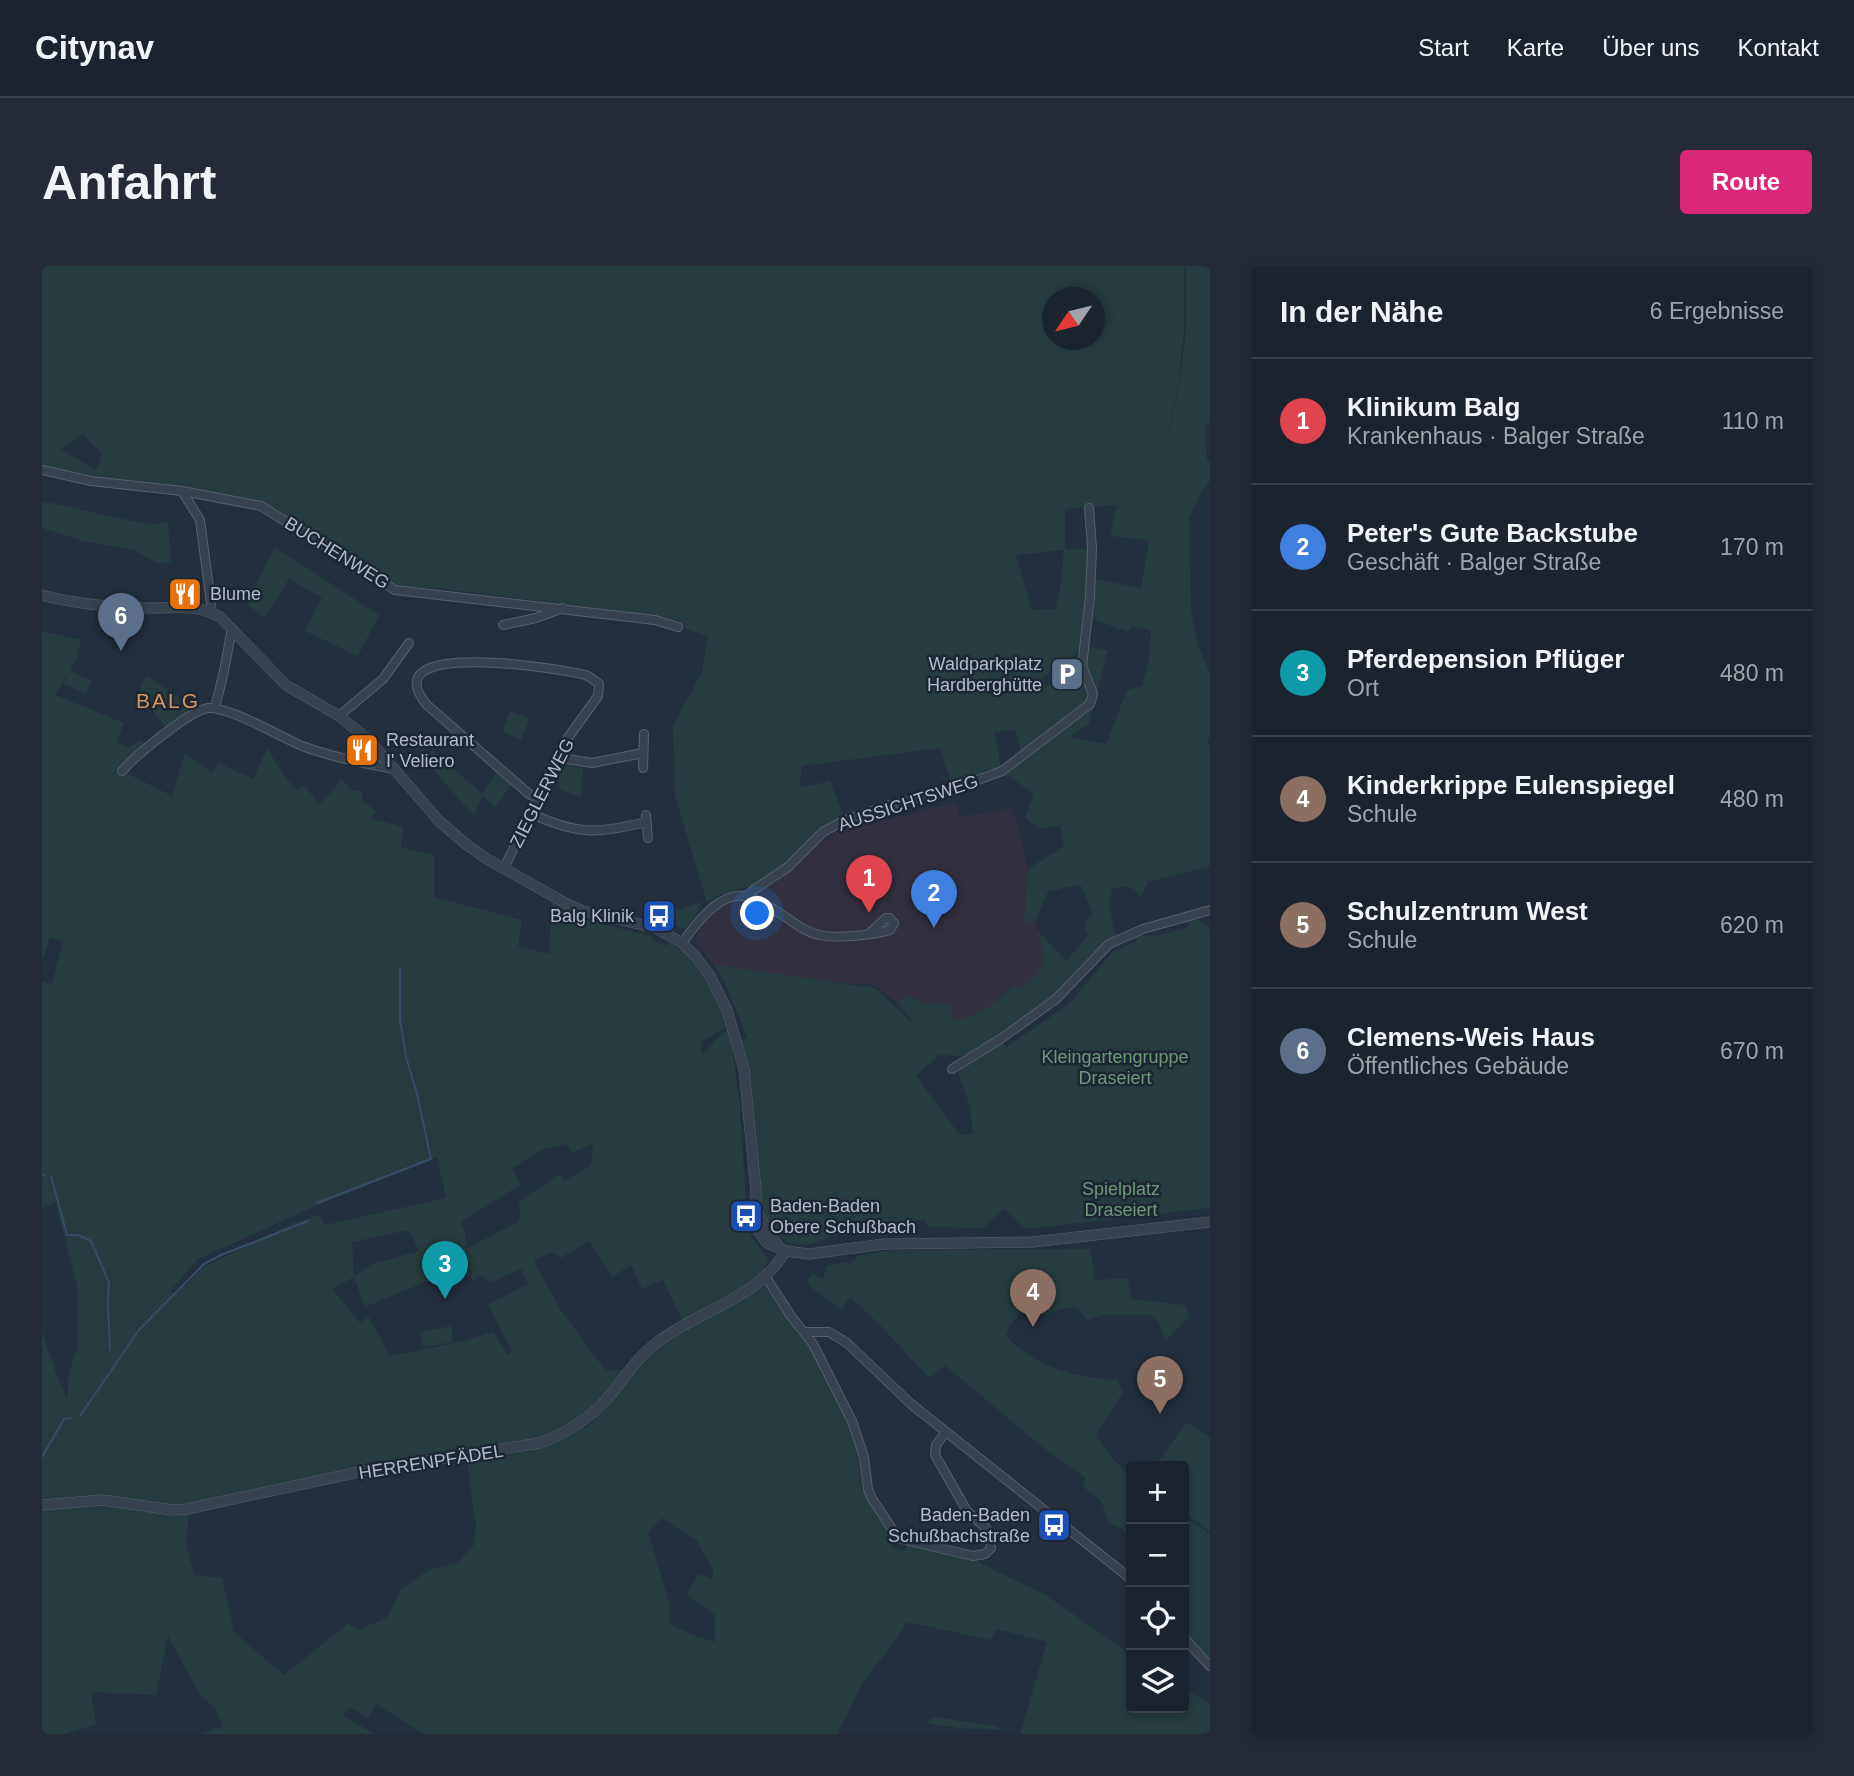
<!DOCTYPE html>
<html lang="de">
<head>
<meta charset="utf-8">
<style>
	body { margin:0; font-family:Helvetica,sans-serif; background:#242b36; color:#f1f3f6 }
	.controls { position:absolute; right:21px; bottom:21px; display:grid; overflow:hidden; border-radius:7px; box-shadow:0 4px 10px #0003 }
	.controls button { width:63px; height:63px; display:grid; place-items:center; padding:0; border:0; border-bottom:2px solid #39404a; background:#1b232e; color:#f1f3f6; font:35px sans-serif }
	.compass { position:absolute; left:1000px; top:21px; width:63px; height:63px; border-radius:50%; background:#1b232e; box-shadow:0 4px 10px #0003; rotate:235deg }
	.you { position:absolute; left:716px; top:648px; width:24px; height:24px; margin:-18px; border:5px solid #fff; border-radius:50%; background:#1a73e8; box-shadow:0 0 0 10px #1a73e833 }
	.badge { display:grid; place-items:center; width:46px; height:46px; border-radius:50%; background:#db2777; color:#fff; font-size:23px; font-weight:700 }
	.pin { position:absolute; translate:-50% -58px; filter:drop-shadow(0 2px 4px #0008) }
	.pin::after { content:''; position:absolute; top:37px; width:24px; height:21px; background:inherit; clip-path:polygon(0 0,100% 0,50% 100%) }
	.list { margin:0; padding:0; list-style:none }
	h2 { display:flex; justify-content:space-between; align-items:center; height:91px; margin:0; padding:0 28px; font-size:30px }
	h2 small { font-size:23px; font-weight:400; color:#a0a4aa }
	.list li { display:grid; grid-template-columns:46px 1fr auto; gap:21px; align-items:center; box-sizing:border-box; height:126px; padding:0 28px; border-top:2px solid #39404a }
	.list b { display:block; font-size:26px; white-space:nowrap }
	.list p { margin:0; font-size:23px; white-space:nowrap; color:#a0a4aa }
	.list em { font-size:23px; font-style:normal; color:#a0a4aa }
	.icon { flex:none; width:38px; height:38px; fill:none; stroke:currentColor; stroke-width:2; stroke-linecap:round; stroke-linejoin:round }
	.map { position:relative; flex:none; width:1168px; height:1468px; overflow:hidden; border-radius:7px }
	header { display:flex; align-items:center; gap:42px; box-sizing:border-box; height:98px; padding:0 35px; background:#1b232e; border-bottom:2px solid #39404a }
	header strong { font-size:33px }
	nav { display:flex; gap:38px; margin-inline-start:auto; font-size:24px }
	.intro { display:flex; align-items:center; justify-content:space-between; box-sizing:border-box; height:168px; padding:0 42px }
	h1 { margin:0; font-size:49px }
	.button { padding:18px 32px; border-radius:7px; background:#db2777; color:#fff; font-size:24px; font-weight:700 }
	main { display:flex; gap:42px; padding:0 42px }
	aside { flex:1; background:#1b232e; border-radius:7px; box-shadow:0 4px 10px #0003 }
	.map>svg:first-child { display:block }
</style>
</head>
<body>
<header>
<strong>Citynav</strong>
<nav><a>Start</a><a>Karte</a><a>Über uns</a><a>Kontakt</a></nav>
</header>
<div class="intro"><h1>Anfahrt</h1><a class="button">Route</a></div>
<main>
<div class="map">
<svg width="1168" height="1468" viewBox="0 0 1168 1468">
	<rect width="100%" height="100%" fill="#242f3e"/>
	<!-- medical -->
	<path fill="#32303f" d="M914,536L918,551L969,542L975,554L986,603L982,655H993L1004,689L999,706L978,723L972,720L948,741L926,752L911,754L908,737L885,738L866,729L855,736L833,719L767,714L672,699L655,678L654,670L663,654L680,640L710,625L763,584L799,564L827,559Z"/>
	<!-- green -->
	<g fill="#263c3f" fill-rule="evenodd">
		<path d="M0,0H1142V64L1137,114L1117,209L1138,114L1144,65V0H1168V157L1163,158L1165,194L1168,195V215L1158,228L1147,252L1149,345L1157,382L1168,407V471L1164,481L1168,477V600L1106,616L1098,631C1091,619 1082,619 1070,623L1067,642L1074,670L1014,733L939,783L918,790L897,789L874,810L918,869L931,867L928,841L917,809V803L960,775L964,781L1026,739L1071,686L1095,675L1094,669L1115,670L1147,661L1146,654L1156,653L1168,663V942L984,963L962,943L941,962L886,961L882,953L865,957L810,964L767,979L750,978L735,971L723,950L715,913L697,775L705,772L684,719L672,699L833,722L876,762L855,736L865,729L885,738L908,737L911,753C936,753 954,735 972,720L978,723C1005,701 1007,698 995,664L1024,695L1046,670L1042,658L1051,648L1038,618L1006,626L993,655L982,656L986,603L1022,580L1018,560L997,562L983,552L992,528L960,506L980,491L973,464L952,466L960,505L946,503L911,523L898,482L760,500L757,522L788,515L803,554L781,566L746,601L710,625L705,621L680,628L665,636L633,531L631,460L660,406L666,370L644,363L636,353L624,355L559,343L400,323L354,320L223,238L71,217L0,204ZM1010,32H1052V74H1010ZM41,168L60,188L57,199L53,204L19,183ZM1075,239L1068,270L1107,274L1099,322L1052,313L1047,283H1023V243ZM1022,284L1019,317L1014,343L990,344L974,289ZM1047,352L1087,366L1090,360L1109,364L1106,399L1100,420L1085,424L1064,478L1027,471L1047,458L1066,384L1042,380ZM1040,381L1047,386L1030,414L1002,420L999,412L1026,397Z"/>
		<path d="M0,235L108,259L126,256L129,296L116,298L92,284L41,275L0,262Z"/>
		<path d="M233,281L337,349L316,390L263,365L280,332L247,313L223,352L204,338Z"/>
		<path d="M0,365L39,374L35,393L27,404L50,415L44,428L22,418L25,408L13,429L82,457L74,477L88,481L98,474L106,481L80,505L130,530L143,487L170,507L177,497L211,513L225,482L242,509L255,525L262,519L277,538L294,521L299,512L308,523L320,526V535L334,545L328,552L361,561L359,581L392,589V631L480,654L476,680L507,688L510,636L541,653L611,671L610,674L624,680L626,676C657,694 673,729 686,761L659,776L660,789L683,764H688L697,832L704,936L709,970L726,994L718,1015L747,1055L768,1076L807,1157L815,1180L820,1223L835,1250L852,1270L849,1282L863,1285L866,1277L932,1294L1005,1330L1088,1388L1084,1394L1089,1397V1442H1142V1422L1168,1438V1468H978L1005,1376L954,1363L949,1374L865,1356L854,1374L820,1417L796,1468H382L334,1438L326,1452L308,1441L300,1449L333,1468H160L181,1460L173,1442L158,1429L126,1370L114,1429L49,1426L54,1458L22,1468H0V1243L64,1237L147,1246L144,1277L152,1309L180,1312L192,1366L242,1409L307,1357L315,1364L345,1352L360,1322L387,1304L415,1297L432,1279L434,1261L425,1194L470,1187L511,1175L540,1159L544,1162L566,1141L584,1109L560,1139L503,1172L161,1237L130,1239L72,1231H37L0,1236V1065L14,1107L25,1132L27,1106L36,1081L35,1019L13,936L0,943V715L10,718L21,675L8,671L0,695ZM551,877L549,899L522,915L518,908L476,936L479,947L476,956L425,982L423,965L419,956L478,919L470,902L502,883L525,878L530,887ZM395,891L404,932L282,959L278,949L250,958L162,1001L133,1029L128,1025L156,993L276,939ZM367,964L377,985L331,998L312,1010L310,976ZM547,975L570,1011L589,999L600,1023L621,1014L643,1060L588,1103L564,1105L518,1043L492,995L509,986L519,992ZM425,989L430,1015L439,1009L448,1017L479,1003L486,1018L446,1039L470,1086L466,1089L451,1066L413,1077L348,1090L326,1050L318,1057L290,1023L312,1011L323,1041L396,1011L392,1001ZM620,1252L655,1275L671,1304V1313L657,1308L644,1329L673,1349V1376L648,1368L628,1358L627,1336L606,1266Z"/>
		<path d="M104,409L154,444L126,463L96,428Z"/>
		<path d="M468,445L488,453L479,474L461,465Z"/>
		<path d="M391,484L440,528L455,505L470,518L453,542L440,529L432,550L382,493Z"/>
		<path d="M518,497L541,502L539,531L518,524L516,515L510,512Z"/>
		<path d="M658,636L659,641L645,661L640,663L620,649Z"/>
		<path d="M1048,983L1053,1014L1086,1012L1089,1033L1143,1039L1147,1050L1124,1074L1116,1055L1108,1049H1060L1045,1054L1035,1042L1018,1043L1004,1050L992,1047L978,1048L967,1060L964,1069C990,1101 1036,1112 1075,1114L1081,1126L1054,1169L1070,1192L1089,1210V1269L1067,1256L1059,1235L1040,1220L1044,1212L999,1180L903,1099L887,1112L837,1058L808,1031L799,1044L769,1021L765,1015L770,1007L781,1013L785,1000L805,996L806,999L817,989L853,984Z"/>
		<path d="M409,1060L411,1076L381,1081L378,1066Z"/>
		<path d="M1145,1156L1168,1171V1266L1142,1247V1200H1113Z"/>
		<path d="M1142,1250L1168,1268V1394L1142,1366Z"/>
		<path d="M892,1451L949,1459L967,1464L916,1462L885,1457Z"/>
	</g>
	<g fill="none" stroke-linecap="round" stroke-linejoin="round">
		<!-- stream -->
		<g stroke="#394c67" stroke-width="2">
			<path d="M0,908L3,910"/>
			<path d="M9,910L25,969H36L49,975L67,1017L66,1038L68,1084"/>
			<path d="M275,937L389,893L375,828L364,791L358,753V702"/>
			<path d="M38,1150L97,1064L162,998L179,989L266,955"/>
			<path d="M0,1191L22,1153L29,1152"/>
		</g>
		<!-- minor casing -->
		<g stroke="#565f6c" stroke-width="10">
			<g id="minor">
				<path d="M0,204L49,215L140,225L219,240L353,324L613,354L636,361"/>
				<path d="M140,225L158,254L169,337L168,345"/>
				<path d="M461,359L494,352L521,342"/>
				<path d="M173,442L182,405L190,362"/>
				<path d="M297,450L341,413L367,377"/>
				<path d="M516,489L525,493L550,497L601,487"/>
				<path d="M601,502L602,468"/>
				<path d="M80,505C93,490 147,445 166,442C186,440 239,471 260,480C287,490 324,498 353,503"/>
				<path d="M488,547C535,569 555,568 604,556"/>
				<path d="M604,549L606,572"/>
				<path d="M462,602L523,476L556,430L557,418C552,414 549,411 543,409C521,403 328,371 385,439L487,528L495,532"/>
				<path d="M706,631L710,625L746,601L781,566L803,554L848,539L911,523L960,505L1048,438L1051,428L1040,400L1048,331L1050,282L1047,242"/>
				<path d="M640,677C654,658 678,623 707,631C720,635 734,645 745,652C755,659 766,667 778,669C795,673 831,669 848,664L852,657L847,652H844L828,667"/>
				<path d="M910,803L960,772L1014,733L1067,678L1101,663L1168,644"/>
				<path d="M723,1010L749,1050L771,1078L810,1155L822,1191L826,1223L829,1231L854,1269L859,1273L931,1290L943,1288L949,1282L945,1263L925,1245L893,1189L894,1179L904,1166"/>
				<path d="M764,1066H787L805,1077L869,1138L1089,1313"/>
				<path d="M1142,1372L1168,1400"/>
			</g>
		</g>
		<!-- tertiary casing -->
		<g stroke="#565f6c" stroke-width="11">
			<g id="tertiary">
				<path d="M0,329C33,338 70,341 104,342C131,343 153,337 178,351L244,419L297,450L327,474L397,555L425,579L445,593L525,638L541,645L614,662L640,677L654,691L668,710L685,744L702,803L714,925V957L716,965L725,977L744,985L767,988L842,978L991,976L1168,956"/>
				<path d="M716,947L727,968L738,982"/>
				<path d="M0,1239L60,1234L131,1244L145,1243L331,1203L498,1177C522,1168 543,1156 561,1137C580,1117 592,1094 614,1077C657,1044 714,1034 744,985"/>
			</g>
		</g>
		<!-- minor -->
		<use href="#minor" stroke="#38414e" stroke-width="8"/>
		<!-- tertiary -->
		<use href="#tertiary" stroke="#38414e" stroke-width="10"/>
	</g>
	<!-- icons -->
	<defs>
		<g id="restaurant-square" transform="scale(1.75)"><rect x="-9" y="-9" width="18" height="18" rx="4" fill="#e8710a" stroke="#1d2633"/><path d="M-5-6h1v4h1v-4h1v4h1v-4h1v5L-1.5 .5V6h-2V.5L-5-1ZM5-6V6H3V1.5H1.5Q1.5-4 5-6Z" fill="#fff"/></g>
		<g id="parking-square" transform="scale(1.75)"><rect x="-9" y="-9" width="18" height="18" rx="4" fill="#5c6f8a" stroke="#1d2633"/><path d="M-3.5-5.5H1a3.5 3.5 0 0 1 0 7H-1V5.5H-3.5ZM-1-3.4V-.6H.8a1.4 1.4 0 0 0 0-2.8Z" fill="#fff"/></g>
		<g id="bus-square" transform="scale(1.75)"><rect x="-9" y="-9" width="18" height="18" rx="4" fill="#1a4fb4" stroke="#1d2633"/><path d="M-5-6H5V4H4V6H2V4H-2V6H-4V4H-5ZM-3.5-4V0h7V-4ZM-3.5 1.2v1.5H-2V1.2ZM2 1.2v1.5H3.5V1.2Z" fill="#fff"/></g>
	</defs>
	<g fill-rule="evenodd">
		<use href="#restaurant-square" x="143" y="328"/>
		<use href="#parking-square" x="1025" y="408"/>
		<use href="#restaurant-square" x="320" y="484"/>
		<use href="#bus-square" x="617" y="650"/>
		<use href="#bus-square" x="704" y="950"/>
		<use href="#bus-square" x="1012" y="1259"/>
	</g>
	<g text-anchor="middle" dominant-baseline="central" stroke-width="5" stroke-linejoin="round" paint-order="stroke">
		<!-- street labels -->
		<g font-size="18" fill="#b4bcc9" stroke="#1d2633">
			<text transform="translate(295 287) rotate(32)">BUCHENWEG</text>
			<text transform="translate(500 527) rotate(-63)">ZIEGLERWEG</text>
			<text transform="translate(866 537) rotate(-18)">AUSSICHTSWEG</text>
			<text transform="translate(389 1196) rotate(-9)">HERRENPFÄDEL</text>
		</g>
		<!-- poi labels -->
		<g font-size="18" fill="#b4bcc9" stroke="#1d2633" text-anchor="start">
			<text x="168" y="328">Blume</text>
			<text x="1000" y="398" text-anchor="end">Waldparkplatz<tspan x="1000" dy="21">Hardberghütte</tspan></text>
			<text x="344" y="474">Restaurant<tspan x="344" dy="21">I' Veliero</tspan></text>
			<text x="592" y="650" text-anchor="end">Balg Klinik</text>
			<text x="728" y="940">Baden-Baden<tspan x="728" dy="21">Obere Schußbach</tspan></text>
			<text x="988" y="1249" text-anchor="end">Baden-Baden<tspan x="988" dy="21">Schußbachstraße</tspan></text>
		</g>
		<!-- park labels -->
		<g font-size="18" fill="#6b9a76" stroke="#1d2633">
			<text x="1073" y="791">Kleingartengruppe<tspan x="1073" dy="21">Draseiert</tspan></text>
			<text x="1079" y="923">Spielplatz<tspan x="1079" dy="21">Draseiert</tspan></text>
		</g>
		<!-- quarter labels -->
		<g font-size="21" letter-spacing="2" fill="#d59563" stroke="#1d2633">
			<text x="126" y="434">BALG</text>
		</g>
	</g>
</svg>
<div class="controls">
<button>+</button>
<button>−</button>
<button><svg class="icon" aria-label="locate" viewBox="0 0 24 24"><circle cx="12" cy="12" r="6"/><path d="M12 2v4M12 18v4M2 12h4M18 12h4"/></svg></button>
<button><svg class="icon" aria-label="layers" viewBox="0 0 24 24"><path d="M12 4l9 5-9 5-9-5zM3 14l9 5 9-5"/></svg></button>
</div>
<svg class="compass" viewBox="-18 -18 36 36"><path d="M0-13l5 13h-10z" fill="#e53935"/><path d="M0 13l5-13h-10z" fill="#a0a4aa"/></svg>
<div class="you"></div>
<div class="pin badge" style="left:827px;top:647px;background:#e0444e">1</div>
<div class="pin badge" style="left:892px;top:662px;background:#3f7fe0">2</div>
<div class="pin badge" style="left:403px;top:1033px;background:#0f9aa8">3</div>
<div class="pin badge" style="left:991px;top:1061px;background:#8d6e63">4</div>
<div class="pin badge" style="left:1118px;top:1148px;background:#8d6e63">5</div>
<div class="pin badge" style="left:79px;top:385px;background:#5c6f8a">6</div>
</div>
<aside>
<h2>In der Nähe<small>6 Ergebnisse</small></h2>
<ul class="list">
<li><span class="badge" style="background:#e0444e">1</span><div><b>Klinikum Balg</b><p>Krankenhaus · Balger Straße</p></div><em>110 m</em></li>
<li><span class="badge" style="background:#3f7fe0">2</span><div><b>Peter's Gute Backstube</b><p>Geschäft · Balger Straße</p></div><em>170 m</em></li>
<li><span class="badge" style="background:#0f9aa8">3</span><div><b>Pferdepension Pflüger</b><p>Ort</p></div><em>480 m</em></li>
<li><span class="badge" style="background:#8d6e63">4</span><div><b>Kinderkrippe Eulenspiegel</b><p>Schule</p></div><em>480 m</em></li>
<li><span class="badge" style="background:#8d6e63">5</span><div><b>Schulzentrum West</b><p>Schule</p></div><em>620 m</em></li>
<li><span class="badge" style="background:#5c6f8a">6</span><div><b>Clemens-Weis Haus</b><p>Öffentliches Gebäude</p></div><em>670 m</em></li>
</ul>
</aside>
</main>
</body>
</html>
